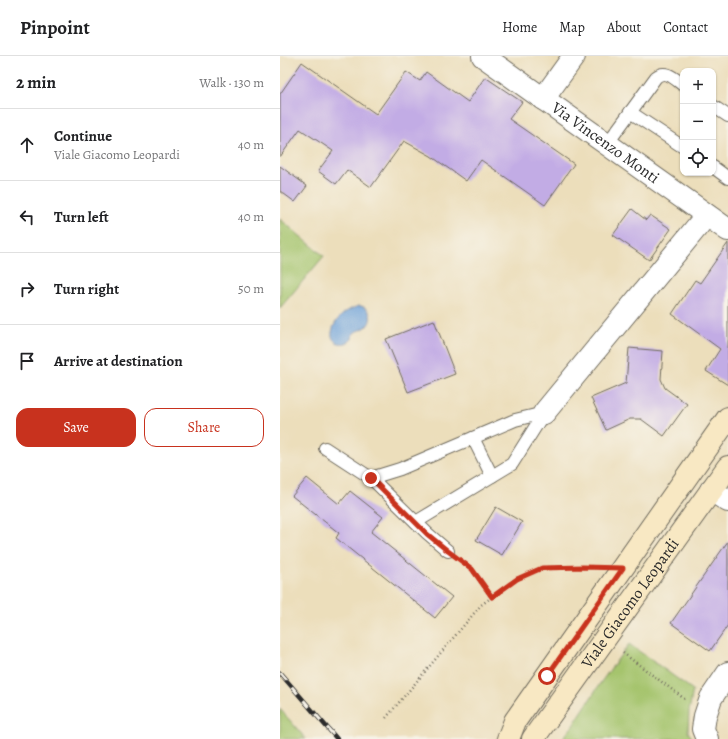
<!DOCTYPE html>
<html lang="en">
<head>
<meta charset="utf-8">
<style>
	body { margin:0; font-family:Alegreya,serif; background:#f2f2f2; color:#202124 }
	.controls { position:absolute; right:12px; top:12px; display:grid; overflow:hidden; border-radius:8px; box-shadow:0 1px 3px #0004 }
	.controls button { width:36px; height:36px; display:grid; place-items:center; padding:0; border:0; border-bottom:1px solid #e0e0e0; background:#fff; color:#202124; font:20px sans-serif }
	.stop { position:absolute; width:12px; height:12px; margin:-9px; border:3px solid #c8321e; border-radius:50%; background:#fff }
	.stop.end { background:#c8321e; border-color:#fff; box-shadow:0 1px 4px #0008 }
	.list { margin:0; padding:0; list-style:none }
	h2 { display:flex; justify-content:space-between; align-items:center; height:52px; margin:0; padding:0 16px; font-size:17px }
	h2 small { font-size:13px; font-weight:400; color:#757577 }
	.list li { display:grid; grid-template-columns:26px 1fr auto; gap:12px; align-items:center; box-sizing:border-box; height:72px; padding:0 16px; border-top:1px solid #e0e0e0 }
	.list b { display:block; font-size:15px; white-space:nowrap }
	.list p { margin:0; font-size:13px; white-space:nowrap; color:#757577 }
	.list em { font-size:13px; font-style:normal; color:#757577 }
	.actions { display:flex; gap:8px; padding:12px 16px }
	.actions a { flex:1; padding:9px 0; border:1px solid #c8321e; border-radius:12px; text-align:center; font-size:14px; color:#c8321e }
	.actions .main { background:#c8321e; color:#fff }
	.icon { flex:none; width:22px; height:22px; fill:none; stroke:currentColor; stroke-width:2; stroke-linecap:round; stroke-linejoin:round }
	.map { position:relative; flex:none; width:448px; height:683px; overflow:hidden }
	header { display:flex; align-items:center; gap:24px; box-sizing:border-box; height:56px; padding:0 20px; background:#fff; border-bottom:1px solid #e0e0e0 }
	header strong { font-size:19px }
	nav { display:flex; gap:22px; margin-inline-start:auto; font-size:14px }
	main { display:flex }
	aside { flex:1; background:#fff }
	.map>svg:first-child { display:block }
</style>
</head>
<body>
<header>
<strong>Pinpoint</strong>
<nav><a>Home</a><a>Map</a><a>About</a><a>Contact</a></nav>
</header>
<main>
<aside>
<h2>2 min<small>Walk · 130 m</small></h2>
<ul class="list">
<li><svg class="icon" aria-label="ahead" viewBox="0 0 24 24"><path d="M12 20V5M6 11l6-6 6 6"/></svg><div><b>Continue</b><p>Viale Giacomo Leopardi</p></div><em>40 m</em></li>
<li><svg class="icon" aria-label="left" viewBox="0 0 24 24"><path d="M17 20v-9H6M10 6l-5 5 5 5"/></svg><div><b>Turn left</b></div><em>40 m</em></li>
<li><svg class="icon" aria-label="right" viewBox="0 0 24 24"><path d="M7 20v-9h11M14 6l5 5-5 5"/></svg><div><b>Turn right</b></div><em>50 m</em></li>
<li><svg class="icon" aria-label="arrive" viewBox="0 0 24 24"><path d="M6 21V4h12l-3 4 3 4H6"/></svg><div><b>Arrive at destination</b></div></li>
</ul>
<div class="actions"><a class="main">Save</a><a>Share</a></div>
</aside>
<div class="map">
<svg width="448" height="683" viewBox="0 0 448 683">
	<rect width="100%" height="100%" fill="#f7f3e8"/>
	<filter id="ink" filterUnits="userSpaceOnUse"><feTurbulence type="fractalNoise" baseFrequency=".025" numOctaves="2"/><feDisplacementMap in="SourceGraphic" scale="8" xChannelSelector="R" yChannelSelector="G"/><feConvolveMatrix kernelMatrix="1 2 1 2 8 2 1 2 1" color-interpolation-filters="sRGB"/></filter>
	<filter id="wash" filterUnits="userSpaceOnUse"><feTurbulence type="fractalNoise" baseFrequency=".012" numOctaves="4" result="noise"/><feDisplacementMap in="SourceGraphic" scale="16" xChannelSelector="R" yChannelSelector="G"/><feGaussianBlur stdDeviation="0.9" result="paint"/><feColorMatrix in="noise" values="0 0 0 0 0 0 0 0 0 0 0 0 0 0 0 0 0 1.4 0 .05"/><feComposite in="paint" operator="in"/></filter>
	<g filter="url(#wash)">
		<rect width="100%" height="100%" fill="#ecdebb"/>
		<!-- green -->
		<g fill="#a5c46d" stroke="#68784c">
			<path d="M0,163L44,200L0,252Z"/>
			<path d="M349,588L413,634L409,655L408,676L413,683H282L292,671L321,626Z"/>
			<path d="M0,653L26,683H0Z"/>
		</g>
		<!-- water -->
		<path fill="#6da1d9" stroke="#4c6682" d="M79,250C81,250 83,250 85,252C92,256 92,266 86,271C82,274 77,274 74,277C72,279 72,280 72,283C65,291 50,288 52,276C54,263 67,253 79,250Z"/>
		<g id="blocks">
			<!-- building -->
			<g fill="#c2ace5">
				<path d="M22,6L96,58L126,16L140,25L146,16L188,46L205,21L242,46L229,63L294,108L265,149L201,104L186,125L151,100L124,85L91,131L67,114L56,128L38,115L53,95L20,73L0,101V38Z"/>
				<path d="M0,110L27,130L15,146L0,135Z"/>
				<path d="M352,153L366,164L370,159L391,173L369,204L333,179Z"/>
				<path d="M448,187V329L426,315L440,293L392,258L415,224L420,227Z"/>
				<path d="M154,264L175,318L128,336L106,283Z"/>
				<path d="M349,292L383,295L381,323L385,332L407,348L384,380L361,363H350L326,374L311,342L346,327Z"/>
				<path d="M27,422L59,448L70,435L103,461L91,476L172,541L155,562L56,482L59,477L12,440Z"/>
				<path d="M216,451L242,466L222,499L196,484Z"/>
				<path d="M448,485V569L430,595L391,567Z"/>
			</g>
		</g>
	</g>
	<g filter="url(#ink)">
		<use href="#blocks" fill-opacity="0" stroke="#6f6a5d" stroke-width="1"/>
		<g fill="none" stroke-linecap="round" stroke-linejoin="round">
			<!-- service casing -->
			<g stroke="#6f6a5d" stroke-width="14">
				<g id="service">
					<path d="M433,50L448,60"/>
					<path d="M350,56L403,91"/>
					<path d="M327,88L376,21C386,13 395,23 403,29"/>
					<path d="M433,111L448,122"/>
					<path d="M193,382L212,420"/>
					<path d="M45,392L91,422L147,477L168,495"/>
					<path d="M91,422L120,413L235,364L264,357"/>
					<path d="M136,466L232,408L264,357"/>
				</g>
			</g>
			<!-- minor casing -->
			<g stroke="#6f6a5d" stroke-width="24">
				<g id="minor">
					<path id="s1" d="M203,0L448,174"/>
					<path d="M263,43L294,0"/>
					<path d="M264,357L421,166L425,158"/>
					<path d="M431,434L448,445"/>
					<path d="M427,683L423,673L425,660L431,642L448,617"/>
				</g>
			</g>
			<!-- secondary casing -->
			<g stroke="#6f6a5d" stroke-width="24">
				<g id="secondary">
					<path d="M228,683L235,665L448,362"/>
					<path id="s2" d="M253,683L448,411"/>
				</g>
			</g>
			<!-- path -->
			<g stroke="#6f6a5d" stroke-width="2.5" stroke-dasharray="1 3" stroke-linecap="butt">
				<path d="M182,505L192,513L211,541"/>
				<path d="M343,597L406,644"/>
				<path d="M106,662L201,549L237,523L262,512L314,511"/>
			</g>
			<!-- service -->
			<use href="#service" stroke="#fff" stroke-width="12"/>
			<!-- minor -->
			<use href="#minor" stroke="#fff" stroke-width="22"/>
			<!-- secondary -->
			<use href="#secondary" stroke="#f8e8c3" stroke-width="22"/>
			<!-- rail casing -->
			<g stroke="#2b2b2b" stroke-width="4.5">
				<path id="rail" d="M0,617L57,683"/>
			</g>
			<!-- rail -->
			<use href="#rail" stroke="#f7f3e8" stroke-width="3" stroke-dasharray="9" stroke-linecap="butt"/>
		</g>
	</g>
	<g fill="none" stroke-linecap="round" stroke-linejoin="round" filter="url(#ink)">
		<!-- route -->
		<path stroke="#c8321e" stroke-width="5" d="M91,422L147,478L168,495L192,513L212,541L237,523L262,512L303,511L343,512L267,620"/>
	</g>
	<g text-anchor="middle" dominant-baseline="central" stroke-width="3" stroke-linejoin="round" paint-order="stroke">
		<!-- street labels -->
		<g font-size="16" fill="#2b2b2b" stroke="#f7f3e8">
			<text stroke="none"><textPath href="#s1" startOffset="150">Via Vincenzo Monti</textPath></text>
			<text stroke="none"><textPath href="#s2" startOffset="167">Viale Giacomo Leopardi</textPath></text>
		</g>
	</g>
</svg>
<div class="controls">
<button>+</button>
<button>−</button>
<button><svg class="icon" aria-label="locate" viewBox="0 0 24 24"><circle cx="12" cy="12" r="6"/><path d="M12 2v4M12 18v4M2 12h4M18 12h4"/></svg></button>
</div>
<div class="stop" style="left:267px;top:620px"></div>
<div class="stop end" style="left:91px;top:422px"></div>
</div>
</main>
</body>
</html>
